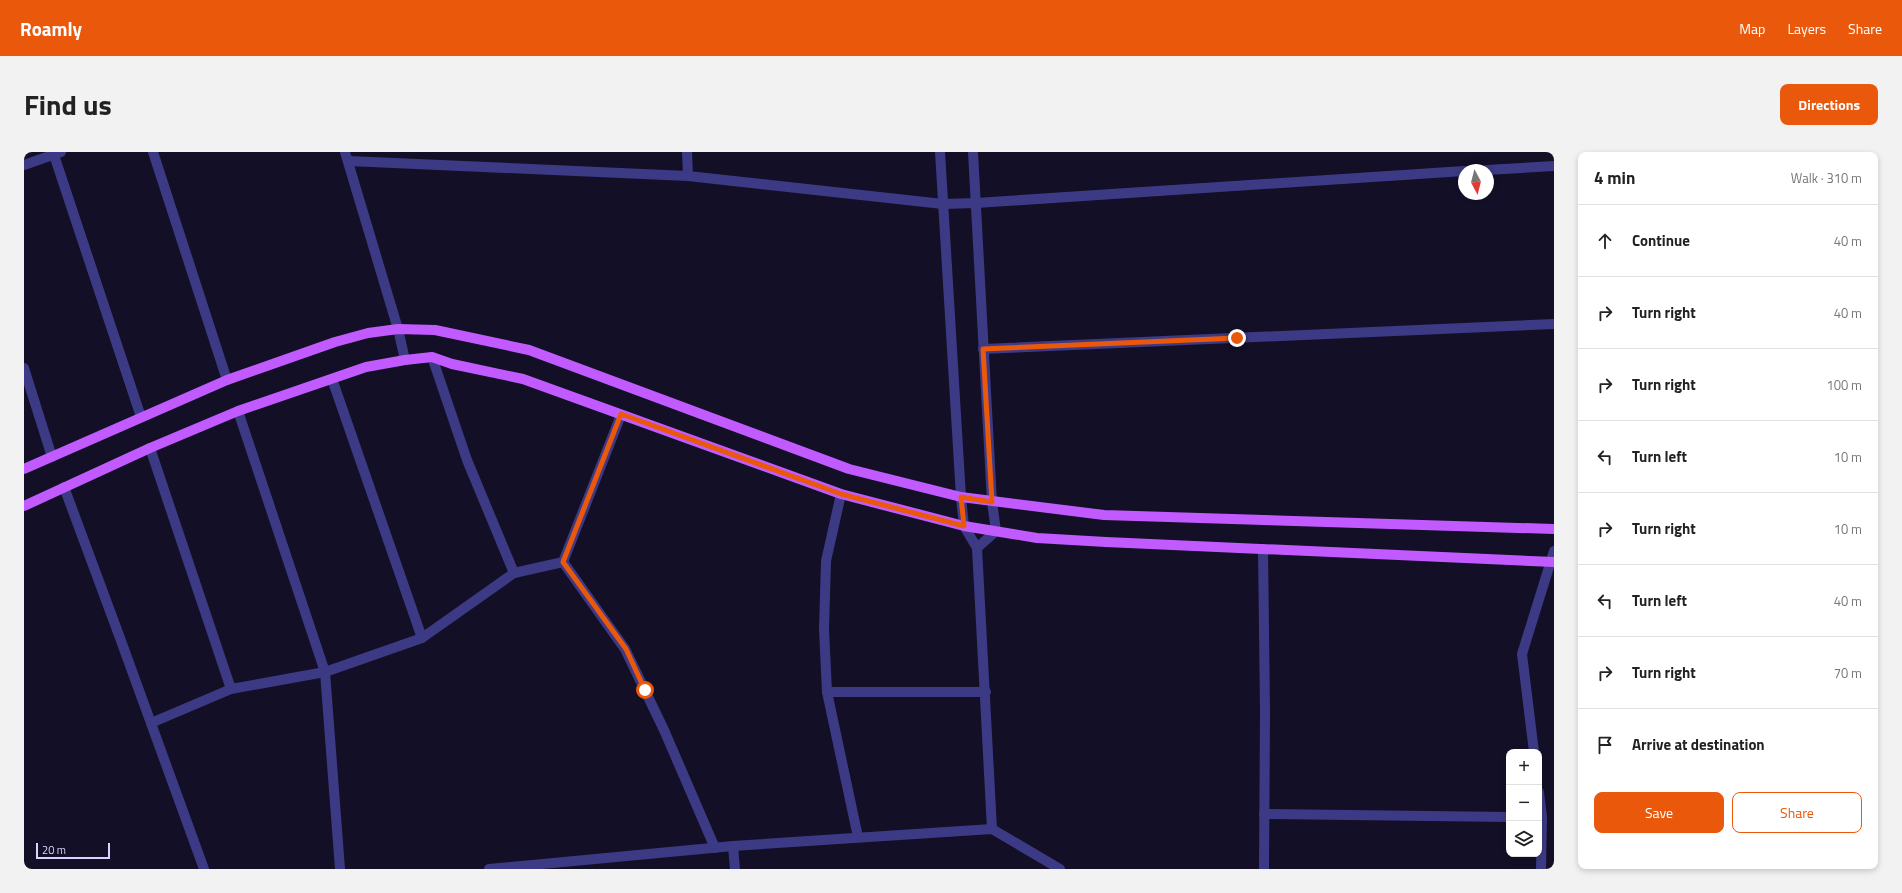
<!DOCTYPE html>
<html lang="en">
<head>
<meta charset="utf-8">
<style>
	body { margin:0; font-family:"Titillium Web",sans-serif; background:#f2f2f2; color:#222 }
	.controls { position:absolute; right:12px; bottom:12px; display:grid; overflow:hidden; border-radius:8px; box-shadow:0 2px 6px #0003 }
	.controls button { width:36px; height:36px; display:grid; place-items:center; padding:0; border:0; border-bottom:1px solid #e0e0e0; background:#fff; color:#222; font:20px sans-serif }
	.compass { position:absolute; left:1434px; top:12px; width:36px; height:36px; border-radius:50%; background:#fff; box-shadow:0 2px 6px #0003; rotate:173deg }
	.scale { position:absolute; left:12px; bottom:10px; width:74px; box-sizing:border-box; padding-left:4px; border:2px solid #d9d4ff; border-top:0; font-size:11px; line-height:14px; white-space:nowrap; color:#d9d4ff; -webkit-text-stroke:3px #130f26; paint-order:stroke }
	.stop { position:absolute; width:12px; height:12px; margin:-9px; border:3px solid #ea580c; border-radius:50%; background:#fff }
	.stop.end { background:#ea580c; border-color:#fff; box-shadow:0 1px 4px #0008 }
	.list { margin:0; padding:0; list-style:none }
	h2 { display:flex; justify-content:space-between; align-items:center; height:52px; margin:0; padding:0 16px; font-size:17px }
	h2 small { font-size:13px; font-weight:400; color:#767676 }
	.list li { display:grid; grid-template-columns:26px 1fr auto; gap:12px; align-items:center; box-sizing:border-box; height:72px; padding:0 16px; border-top:1px solid #e0e0e0 }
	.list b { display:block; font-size:15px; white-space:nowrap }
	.list em { font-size:13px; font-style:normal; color:#767676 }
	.actions { display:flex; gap:8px; padding:12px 16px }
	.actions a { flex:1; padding:9px 0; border:1px solid #ea580c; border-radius:8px; text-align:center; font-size:14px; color:#ea580c }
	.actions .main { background:#ea580c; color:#fff }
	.icon { flex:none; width:22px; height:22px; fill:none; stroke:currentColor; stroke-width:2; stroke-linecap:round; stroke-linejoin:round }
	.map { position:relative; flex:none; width:1530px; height:717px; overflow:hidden; border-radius:8px }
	header { display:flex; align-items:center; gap:24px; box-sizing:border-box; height:56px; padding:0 20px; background:#ea580c; color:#fff }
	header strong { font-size:19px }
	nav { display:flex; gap:22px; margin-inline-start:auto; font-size:14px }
	.intro { display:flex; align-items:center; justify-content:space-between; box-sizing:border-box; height:96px; padding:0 24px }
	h1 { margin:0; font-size:28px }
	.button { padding:10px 18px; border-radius:8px; background:#ea580c; color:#fff; font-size:14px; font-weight:700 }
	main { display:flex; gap:24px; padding:0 24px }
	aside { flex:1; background:#fff; border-radius:8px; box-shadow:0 2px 6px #0003 }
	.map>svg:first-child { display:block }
</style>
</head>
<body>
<header>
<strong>Roamly</strong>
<nav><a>Map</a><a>Layers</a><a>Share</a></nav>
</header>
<div class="intro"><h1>Find us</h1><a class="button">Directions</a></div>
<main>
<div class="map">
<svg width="1530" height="717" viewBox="0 0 1530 717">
	<rect width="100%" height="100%" fill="#130f26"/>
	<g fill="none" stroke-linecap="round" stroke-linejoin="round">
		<!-- minor -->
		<g stroke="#3d3a85" stroke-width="10">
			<path d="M29,0L117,265"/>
			<path d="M129,0L203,228"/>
			<path d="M321,0L374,177L381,208"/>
			<path d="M663,0L664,24"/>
			<path d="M916,0L937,345L940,374L953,396L968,677"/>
			<path d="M949,0L968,350L972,379L953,396"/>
			<path d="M325,9L664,24L919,52L952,51L1440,19"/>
			<path d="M0,13L37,0"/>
			<path d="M1462,18L1530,14"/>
			<path d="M959,197L1530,172"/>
			<path d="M408,205L443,308L490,421"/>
			<path d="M0,216L28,305"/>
			<path d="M308,227L398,486"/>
			<path d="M214,259L301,520L316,717"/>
			<path d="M126,296L207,537"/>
			<path d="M40,335L96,486L180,717"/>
			<path d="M817,342L802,409L800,477L803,540L834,685"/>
			<path d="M1239,397L1241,560L1240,717"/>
			<path d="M539,410L601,497L640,578L691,696"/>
			<path d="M539,410L597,263"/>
			<path d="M803,540H962"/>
			<path d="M127,571L207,537L301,520L398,486L490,421L539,410"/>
			<path d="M1510,600L1498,502L1530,399"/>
			<path d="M1515,640L1518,665L1517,717"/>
			<path d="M1240,662L1485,665"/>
			<path d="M709,694L711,717"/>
			<path d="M465,717L709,694L968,677L1036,717"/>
		</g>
		<!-- major -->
		<g stroke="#c25bff" stroke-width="10">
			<path d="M0,317L203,228L311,190L344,181L374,177L411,178L505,198L825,317L937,345L1080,363L1530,377"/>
			<path d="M0,354L126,296L214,259L342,215L381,208L408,205L428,212L499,227L817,342L940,374L1013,386L1082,390L1530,410"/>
		</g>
	</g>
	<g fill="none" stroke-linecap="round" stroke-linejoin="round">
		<!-- route -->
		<path stroke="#ea580c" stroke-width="5" d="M621,538L602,497L539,410L597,262L817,342L940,374L937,345L968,350L959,197L1213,186"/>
	</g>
</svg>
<div class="controls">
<button>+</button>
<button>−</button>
<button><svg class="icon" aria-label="layers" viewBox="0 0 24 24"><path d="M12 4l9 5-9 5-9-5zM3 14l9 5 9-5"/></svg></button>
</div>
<svg class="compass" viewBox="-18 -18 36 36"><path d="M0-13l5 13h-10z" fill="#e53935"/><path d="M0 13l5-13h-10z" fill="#767676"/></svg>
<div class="scale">20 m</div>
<div class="stop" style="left:621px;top:538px"></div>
<div class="stop end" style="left:1213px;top:186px"></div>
</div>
<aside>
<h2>4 min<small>Walk · 310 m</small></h2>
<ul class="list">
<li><svg class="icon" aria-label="ahead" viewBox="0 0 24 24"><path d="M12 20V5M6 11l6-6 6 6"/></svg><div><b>Continue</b></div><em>40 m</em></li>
<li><svg class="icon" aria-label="right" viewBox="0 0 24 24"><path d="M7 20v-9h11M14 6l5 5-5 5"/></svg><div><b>Turn right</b></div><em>40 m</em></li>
<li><svg class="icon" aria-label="right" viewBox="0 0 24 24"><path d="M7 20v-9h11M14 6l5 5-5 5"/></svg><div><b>Turn right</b></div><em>100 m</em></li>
<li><svg class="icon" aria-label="left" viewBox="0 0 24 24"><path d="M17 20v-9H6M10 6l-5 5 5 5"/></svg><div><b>Turn left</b></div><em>10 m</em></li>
<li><svg class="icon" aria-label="right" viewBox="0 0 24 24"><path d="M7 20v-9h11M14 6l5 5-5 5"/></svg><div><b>Turn right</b></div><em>10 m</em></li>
<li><svg class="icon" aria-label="left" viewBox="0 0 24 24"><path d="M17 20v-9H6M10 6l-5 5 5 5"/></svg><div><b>Turn left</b></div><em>40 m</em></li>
<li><svg class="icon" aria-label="right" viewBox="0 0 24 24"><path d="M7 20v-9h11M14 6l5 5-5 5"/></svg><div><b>Turn right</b></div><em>70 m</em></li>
<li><svg class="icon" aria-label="arrive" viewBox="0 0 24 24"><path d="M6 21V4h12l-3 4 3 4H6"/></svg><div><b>Arrive at destination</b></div></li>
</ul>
<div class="actions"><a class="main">Save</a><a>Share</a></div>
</aside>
</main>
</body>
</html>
